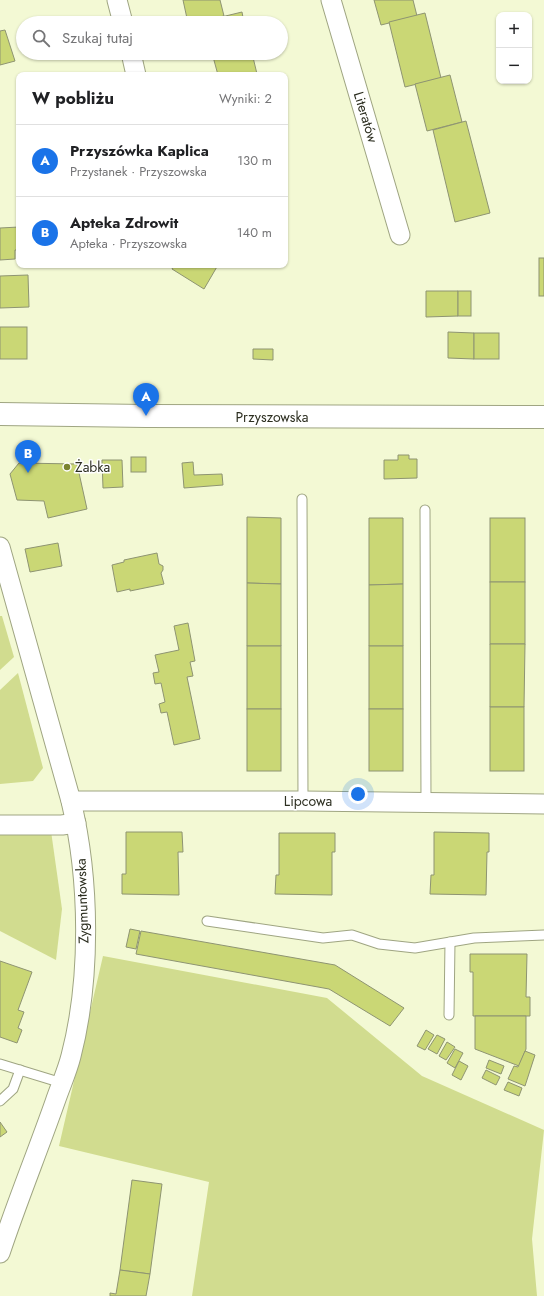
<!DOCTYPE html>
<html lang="pl">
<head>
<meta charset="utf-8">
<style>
	body { margin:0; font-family:Jost,sans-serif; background:#f2f2f2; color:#202124 }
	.controls { position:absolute; right:12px; top:12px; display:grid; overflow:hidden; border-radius:8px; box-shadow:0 1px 3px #0004 }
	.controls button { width:36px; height:36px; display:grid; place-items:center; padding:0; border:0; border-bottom:1px solid #e0e0e0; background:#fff; color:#202124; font:20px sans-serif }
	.you { position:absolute; left:358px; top:794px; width:14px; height:14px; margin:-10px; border:3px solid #fff; border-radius:50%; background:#1a73e8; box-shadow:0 0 0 6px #1a73e833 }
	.badge { display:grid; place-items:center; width:26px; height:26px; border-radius:50%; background:#1a73e8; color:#fff; font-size:13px; font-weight:700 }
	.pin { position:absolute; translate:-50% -33px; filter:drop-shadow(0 1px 2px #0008) }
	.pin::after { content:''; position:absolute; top:21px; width:14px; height:12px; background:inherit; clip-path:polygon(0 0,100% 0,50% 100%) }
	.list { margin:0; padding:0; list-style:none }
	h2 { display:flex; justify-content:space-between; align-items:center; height:52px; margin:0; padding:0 16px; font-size:17px }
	h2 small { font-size:13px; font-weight:400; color:#757577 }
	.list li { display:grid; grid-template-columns:26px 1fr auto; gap:12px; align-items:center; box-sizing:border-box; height:72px; padding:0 16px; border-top:1px solid #e0e0e0 }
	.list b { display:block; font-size:15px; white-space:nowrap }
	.list p { margin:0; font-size:13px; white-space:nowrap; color:#757577 }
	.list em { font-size:13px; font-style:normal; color:#757577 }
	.icon { flex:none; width:22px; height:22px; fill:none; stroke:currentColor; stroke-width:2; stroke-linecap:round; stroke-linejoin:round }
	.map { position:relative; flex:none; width:544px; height:1296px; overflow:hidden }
	.search { position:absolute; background:#fff; box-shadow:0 1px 3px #0004; left:16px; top:16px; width:272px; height:44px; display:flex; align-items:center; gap:10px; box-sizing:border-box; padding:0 14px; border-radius:22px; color:#757577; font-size:15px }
	.panel { position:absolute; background:#fff; box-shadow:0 1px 3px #0004; left:16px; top:72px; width:272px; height:196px; border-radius:8px }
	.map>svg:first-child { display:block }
</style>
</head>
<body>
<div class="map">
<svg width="544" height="1296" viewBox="0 0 544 1296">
	<rect width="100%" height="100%" fill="#f3f9d4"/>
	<!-- green -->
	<g fill="#d1dc8f">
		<path d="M0,616H2L14,657L0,670Z"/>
		<path d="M18,673L43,768L33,781L0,784V690Z"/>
		<path d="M51,831L62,909L56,960L0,931V834Z"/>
		<path d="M103,956L327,998L422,1076L544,1130L532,1239L537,1296H192L209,1182L59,1146Z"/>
	</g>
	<!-- building -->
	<g fill="#cad775" stroke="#8e9472">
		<path d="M183,0H220L224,16L188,23Z"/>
		<path d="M374,0H413L417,16L381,25Z"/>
		<path d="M242,12L244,23H205V21Z"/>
		<path d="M425,13L441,78L405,87L389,22Z"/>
		<path d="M5,30L15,61L0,65V31Z"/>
		<path d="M212,53H252L257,74L218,75Z"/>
		<path d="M450,75L462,122L427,131L415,84Z"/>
		<path d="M466,121L490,213L455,222L433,130Z"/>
		<path d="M19,227V250H15V259L0,260V228Z"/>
		<rect x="539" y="258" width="5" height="38"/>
		<path d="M174,265H218L204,289L172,269Z"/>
		<path d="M28,275L29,307L0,308V276Z"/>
		<path d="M426,291H458V316L426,317Z"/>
		<rect x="458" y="291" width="13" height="25"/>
		<rect x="0" y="327" width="27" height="32"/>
		<path d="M448,332L474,333V359L448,358Z"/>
		<rect x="474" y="333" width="25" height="26"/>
		<path d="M253,349H273V360L253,359Z"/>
		<path d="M398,455H409V459H417V478L384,479V460H398Z"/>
		<rect x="131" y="457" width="15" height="15"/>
		<path d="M102,460H122L123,487L103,488Z"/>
		<path d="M193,462L194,475L222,474L223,485L184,488L182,463Z"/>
		<path d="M19,463L77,464L87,509L48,518L44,501L17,500L10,474Z"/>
		<path d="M247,517L281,518V584L247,583Z"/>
		<path d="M369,518H403V584L369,585Z"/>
		<rect x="490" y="518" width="35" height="64"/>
		<path d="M58,543L62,566L30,572L25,549Z"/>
		<path d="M157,553L159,564L163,566V570L161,573L164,584L130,591V589L117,592L112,565L124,562V560Z"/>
		<rect x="490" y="582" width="35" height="62"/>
		<path d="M247,583L281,584V646H247Z"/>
		<path d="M403,584V646H369V585Z"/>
		<path d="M188,623L195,661L190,662L193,676L187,677L200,739L174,745L167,712L161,713L159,704L165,702L161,683L155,684L153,673L159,672L155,655L179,650L174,626Z"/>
		<path d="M490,644H525L524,707H490Z"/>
		<rect x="247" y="646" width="34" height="63"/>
		<rect x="369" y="646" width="34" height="63"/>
		<rect x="490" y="707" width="34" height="64"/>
		<rect x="247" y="709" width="34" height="62"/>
		<rect x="369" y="709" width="34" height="62"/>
		<path d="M126,832H182L183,852H178L179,895L122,894V874H126Z"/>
		<path d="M434,832L489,833V852H487L486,895L430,894L431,875H434Z"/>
		<path d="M279,833H335V852H332V895L275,894L276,875H279Z"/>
		<path d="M130,929L140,931L136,949L126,947Z"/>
		<path d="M141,931L335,965L404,1008L390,1026L329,989L136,954Z"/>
		<path d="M470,954H527L526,997H530V1016H473V972H470Z"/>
		<path d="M0,961L32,972L18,1010L24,1012L18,1028L22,1030L17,1043L0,1037Z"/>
		<path d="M475,1016H526V1049L519,1066L475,1049Z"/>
		<path d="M426,1030L434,1035L425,1050L417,1046Z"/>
		<path d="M437,1035L445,1039L437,1054L428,1049Z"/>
		<path d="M447,1042L455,1047L446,1060L439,1056Z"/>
		<path d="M455,1049L463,1053L455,1068L447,1063Z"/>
		<path d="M525,1051L535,1055L525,1086L508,1079L514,1066L518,1067Z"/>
		<path d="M489,1060L504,1066L501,1074L486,1068Z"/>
		<path d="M459,1061L468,1066L461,1080L452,1075Z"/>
		<path d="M486,1070L500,1077L496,1085L482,1078Z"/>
		<path d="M508,1082L522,1088L519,1096L504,1090Z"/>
		<path d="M0,1122L7,1132L0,1137Z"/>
		<path d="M132,1180L162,1184L150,1274L120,1270Z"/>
		<path d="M120,1270L150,1274L146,1296H110V1293L116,1294Z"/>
	</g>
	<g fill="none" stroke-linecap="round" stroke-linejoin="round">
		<!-- lane casing -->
		<g stroke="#9fa582" stroke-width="11">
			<g id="lane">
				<path d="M302,499L303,801"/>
				<path d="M425,510L426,803"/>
				<path d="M207,921L323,938L352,935L379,944L415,948L474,938L544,935"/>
				<path d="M449,1015L450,942"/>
				<path d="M0,1064L62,1083"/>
				<path d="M0,1101L13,1089L20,1070"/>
			</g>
		</g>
		<!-- street casing -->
		<g stroke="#9fa582" stroke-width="21">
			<g id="street">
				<path d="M117,0L123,23"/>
				<path d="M331,0L400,235"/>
				<path d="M131,53L136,75"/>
				<path d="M0,547L71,801C90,880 91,979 71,1056C67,1072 60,1087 55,1102C37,1153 17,1202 0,1253"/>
				<path d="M71,801H303L544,804"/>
				<path d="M0,825H62L76,823"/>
			</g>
		</g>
		<!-- secondary casing -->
		<g stroke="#9fa582" stroke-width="24">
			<path id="secondary" d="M0,414L146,416L544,417"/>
		</g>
		<!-- lane -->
		<use href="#lane" stroke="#fff" stroke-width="9"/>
		<!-- street -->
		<use href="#street" stroke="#fff" stroke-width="19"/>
		<!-- secondary -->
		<use href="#secondary" stroke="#fff" stroke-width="22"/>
	</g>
	<!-- markers -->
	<circle fill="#7a8431" stroke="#fff" stroke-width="1.5" cx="67" cy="467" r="4"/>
	<g text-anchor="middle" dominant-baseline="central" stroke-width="3" stroke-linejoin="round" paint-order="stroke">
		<!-- street labels -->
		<g font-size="14" fill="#2d2f21" stroke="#fff">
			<text transform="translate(366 117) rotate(73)">Literatów</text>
			<text x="272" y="417">Przyszowska</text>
			<text x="308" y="801">Lipcowa</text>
			<text transform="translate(82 901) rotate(-92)">Zygmuntowska</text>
		</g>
		<!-- poi labels -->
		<g font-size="14" fill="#2d2f21" stroke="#fff" text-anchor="start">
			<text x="75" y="467">Żabka</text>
		</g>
	</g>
</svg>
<div class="controls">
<button>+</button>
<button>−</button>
</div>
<div class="you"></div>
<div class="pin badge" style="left:146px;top:416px">A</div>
<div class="pin badge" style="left:28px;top:473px">B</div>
<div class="search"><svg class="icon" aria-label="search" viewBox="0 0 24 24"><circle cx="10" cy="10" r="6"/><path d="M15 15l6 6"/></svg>Szukaj tutaj</div>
<section class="panel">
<h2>W pobliżu<small>Wyniki: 2</small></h2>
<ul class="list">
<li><span class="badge">A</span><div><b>Przyszówka Kaplica</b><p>Przystanek · Przyszowska</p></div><em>130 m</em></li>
<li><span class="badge">B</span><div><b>Apteka Zdrowit</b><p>Apteka · Przyszowska</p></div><em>140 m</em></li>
</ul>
</section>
</div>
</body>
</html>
